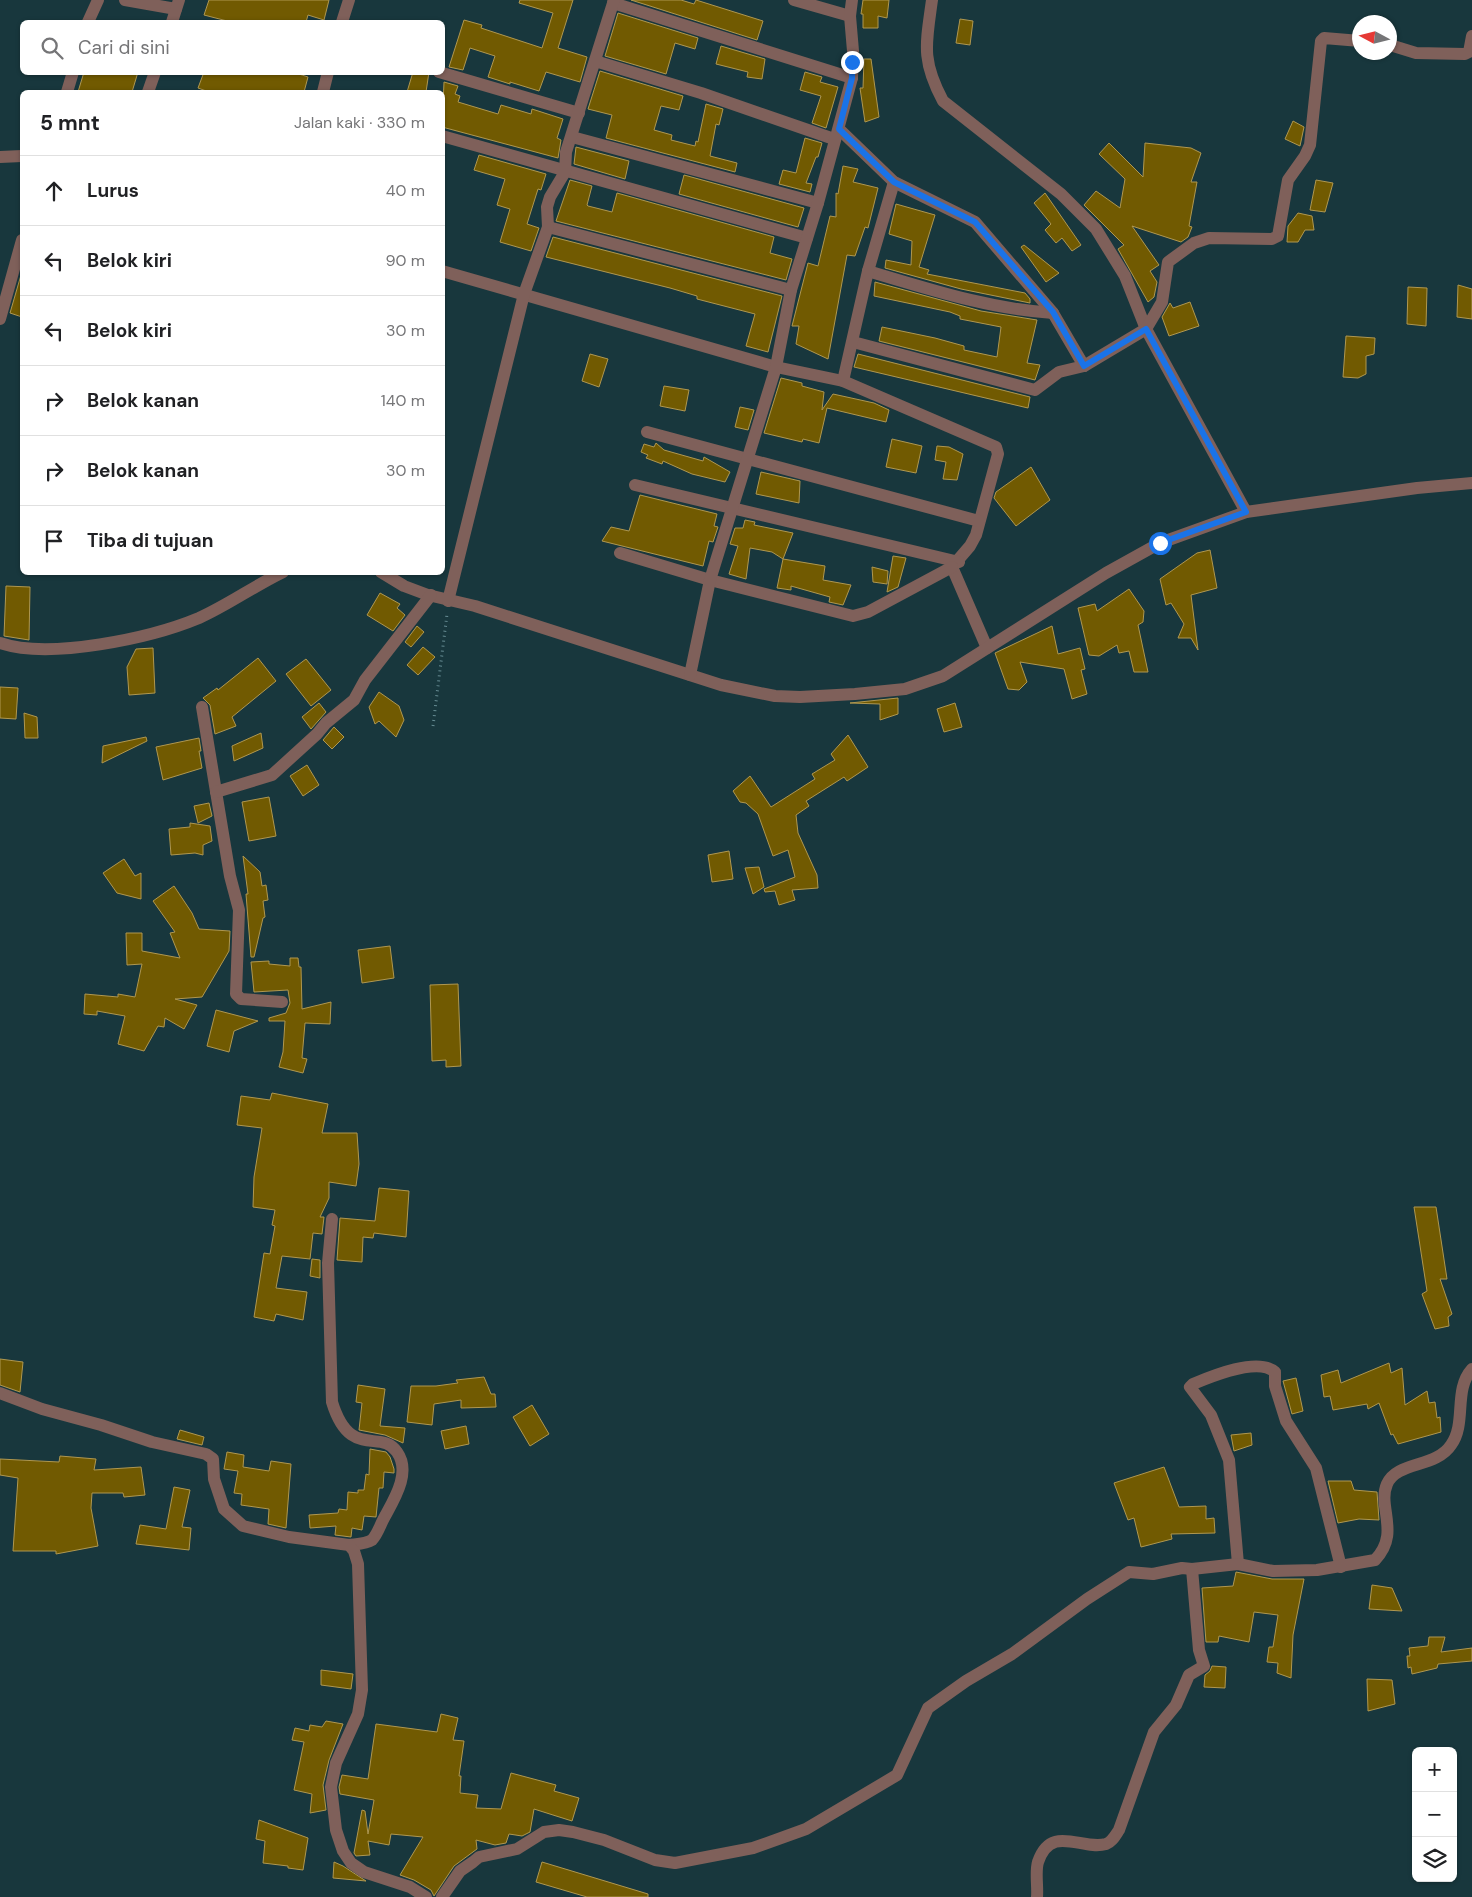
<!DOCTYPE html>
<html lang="id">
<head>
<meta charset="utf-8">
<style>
	body { margin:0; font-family:"DM Sans",sans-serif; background:#f2f2f2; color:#202124 }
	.controls { position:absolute; right:15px; bottom:15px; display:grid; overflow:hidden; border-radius:8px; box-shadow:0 1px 4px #0004 }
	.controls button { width:45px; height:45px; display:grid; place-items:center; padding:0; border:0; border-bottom:1px solid #e0e0e0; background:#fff; color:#202124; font:25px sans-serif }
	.compass { position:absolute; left:1352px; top:15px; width:45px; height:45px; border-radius:50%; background:#fff; box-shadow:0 1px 4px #0004; rotate:277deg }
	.stop { position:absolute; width:15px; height:15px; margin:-11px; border:4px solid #1a73e8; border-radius:50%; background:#fff }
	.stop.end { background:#1a73e8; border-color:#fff; box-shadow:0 1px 5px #0008 }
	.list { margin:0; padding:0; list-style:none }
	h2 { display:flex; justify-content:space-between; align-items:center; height:65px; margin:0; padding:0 20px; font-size:21px }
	h2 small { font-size:16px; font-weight:400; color:#757577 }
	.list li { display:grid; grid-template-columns:32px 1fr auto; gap:15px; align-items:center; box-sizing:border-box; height:70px; padding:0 20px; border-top:1px solid #e0e0e0 }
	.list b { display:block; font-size:19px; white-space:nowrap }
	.list em { font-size:16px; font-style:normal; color:#757577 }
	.icon { flex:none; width:28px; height:28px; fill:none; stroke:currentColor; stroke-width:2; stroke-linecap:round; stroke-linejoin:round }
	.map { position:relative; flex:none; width:1472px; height:1897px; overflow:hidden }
	.search { position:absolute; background:#fff; box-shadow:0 1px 4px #0004; left:20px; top:20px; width:425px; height:55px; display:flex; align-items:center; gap:12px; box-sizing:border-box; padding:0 18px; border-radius:8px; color:#757577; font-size:19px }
	.panel { position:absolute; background:#fff; box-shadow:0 1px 4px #0004; left:20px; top:90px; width:425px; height:485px; border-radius:8px }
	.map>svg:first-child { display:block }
</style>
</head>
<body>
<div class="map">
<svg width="1472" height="1897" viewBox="0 0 1472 1897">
	<rect width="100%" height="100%" fill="#18373d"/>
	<!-- building -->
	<g fill="#715a01" stroke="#af9750">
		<path d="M209,0H329L324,20L308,15L306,22H231L204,15Z"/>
		<path d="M520,0H573L558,48L587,57L580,82L546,72L539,91L510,82V84L488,77L495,56L470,48L463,70L449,67L464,20L482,25L481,28L542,48L553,13L519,3Z"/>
		<path d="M631,0H681L694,4L696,0L763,21L757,40Z"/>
		<path d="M863,0H889L887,18L878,16V28H863V14H861Z"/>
		<path d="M618,13L698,38L695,49L675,43L666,74L605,56Z"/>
		<path d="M960,19L973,21L970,45L956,43Z"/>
		<path d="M721,46L765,59L762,79L747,77L748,72L716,64Z"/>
		<path d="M864,59H871L879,117L865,122L860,88H863Z"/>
		<path d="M600,71L683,96L679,110L661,106L654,130L672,135L671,140L695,146L696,141L698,142L706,104L723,109L719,125L716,124L710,156L737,163L735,172L606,138L612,115L588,109Z"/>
		<path d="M84,72H138L132,92H78Z"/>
		<path d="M204,72H293L308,77L304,92H209L198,88Z"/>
		<path d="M413,72H429L426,92H407Z"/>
		<path d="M805,72L822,77L820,82L838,87L826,128L812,123L821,96L800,90Z"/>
		<path d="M444,82L458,86L455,94L460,96L458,102L498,114L501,105L531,114L532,109L563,119L557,138L561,140L558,158L442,127Z"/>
		<path d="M1293,121L1304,127L1300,146L1285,139Z"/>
		<path d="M805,138L822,143L818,157H816L806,183L812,184L810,192L779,184L783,170L796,173Z"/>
		<path d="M1109,143L1143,177L1145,143L1191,148L1201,153L1191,182H1197L1189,226L1192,227L1188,237L1181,242L1132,226L1159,265L1150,271L1157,282L1154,297L1148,302L1118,249L1124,245L1084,205L1096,191L1120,208L1125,179L1099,154Z"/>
		<path d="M576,147L629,161L625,179L574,164Z"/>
		<path d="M479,155L546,174L541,190L538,189L527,224L539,228L531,251L500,242L510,209L497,205L505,179L474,170Z"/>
		<path d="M843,166L858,169L853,182L878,188L868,228L865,227L855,256L847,255L828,359L796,344L799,326H792L808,263L818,266L830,216L836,217V193L838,194Z"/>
		<path d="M684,175L804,208L798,227L679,194Z"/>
		<path d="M570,180L592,186L587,205L588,206L612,212L617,193L774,237L770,253L792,259L786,280L556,221Z"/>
		<path d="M1316,180L1333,183L1325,212L1310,210Z"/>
		<path d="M1045,193L1081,245L1072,251L1062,238L1056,243L1045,230L1051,224L1034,203Z"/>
		<path d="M896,204L935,215L919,267L929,270L927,274L1025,293L1030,299V303L961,289L885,268L886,260L911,265L912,241L889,234Z"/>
		<path d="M1298,213L1312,216L1314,230H1305L1298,242H1287L1288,226Z"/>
		<path d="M553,237L782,296L768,352L746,346L755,314L697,299V296L670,288L546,257Z"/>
		<path d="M1024,245L1059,273L1046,282L1021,247Z"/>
		<path d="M21,275L22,276V317L10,313Z"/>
		<path d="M875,282L981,311L1037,320L1027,363L1040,365L1035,380L879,341L882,327L935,338L964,346V350L997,357L1001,327L960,319V316L950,312L874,296Z"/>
		<path d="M1458,285L1472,289V319L1457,317Z"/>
		<path d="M1408,287L1427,288L1426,326L1407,324Z"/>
		<path d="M1190,302L1199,326L1169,336L1162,317L1170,303L1173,308Z"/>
		<path d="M1346,336L1375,338L1374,354L1366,356V374L1358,378L1343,377Z"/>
		<path d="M590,354L608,359L599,387L582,381Z"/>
		<path d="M858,354L1030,397L1028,408L854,367Z"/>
		<path d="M781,378L802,383V386L824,392L822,410L833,394L874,403L889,410L886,422L827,408L819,443L803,439L802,442L764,433Z"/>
		<path d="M664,386L689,390L685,411L660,406Z"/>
		<path d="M740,407L754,410L748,430L735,427Z"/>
		<path d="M892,439L922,446L916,473L886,467Z"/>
		<path d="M656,443L664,450L703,461L704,457L730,472L725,482L692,474L663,461L662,464L646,458L648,455L641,452L644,444L654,447Z"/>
		<path d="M937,446L949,447L963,454L957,480L943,479L946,462L935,460Z"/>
		<path d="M1031,467L1050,500L1016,526L994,498L996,492Z"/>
		<path d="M761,472L800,481L799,503L756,494Z"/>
		<path d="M640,495L717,514L714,526L718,527L713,542L709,541L703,566L602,541L611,527L629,531Z"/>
		<path d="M745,520L755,522L754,525L793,533L783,559L772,552L750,548L746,579L729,574L738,546L730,544L735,528H743Z"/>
		<path d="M1210,550L1217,588L1191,595L1198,650L1191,638H1178L1184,624L1171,603L1166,605L1160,579L1197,553Z"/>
		<path d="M893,556L906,558L898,587L887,592Z"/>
		<path d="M783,559L825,566L823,580L851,585L843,605L829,602L830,597L791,586V590L777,588Z"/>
		<path d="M872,567L888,571L887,584L873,582Z"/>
		<path d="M6,586L30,587L29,640L4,636Z"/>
		<path d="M1129,589L1144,611L1143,622L1138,625L1148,672H1134L1129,651L1119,653L1117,645L1099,656L1089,655L1078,608L1095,604L1097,611Z"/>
		<path d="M380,593L400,604L397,608L405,615L393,631L367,615Z"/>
		<path d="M417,626L424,632L411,647L405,642Z"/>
		<path d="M1052,626L1058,654L1080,648L1085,669L1081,670L1087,694L1072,699L1064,669L1020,662L1027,682L1019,690L1008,689L995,653Z"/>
		<path d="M423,647L435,657L418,675L407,665Z"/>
		<path d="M153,648L155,693L129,695L127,667L136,649Z"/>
		<path d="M258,658L276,681L232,717L236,726L215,734L210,705L203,698L217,688L218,690Z"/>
		<path d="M306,659L331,690L311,706L286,674Z"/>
		<path d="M0,687L18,688L16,719L0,718Z"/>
		<path d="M379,692L399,706L404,720L396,737L379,721L375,724L369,707Z"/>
		<path d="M898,698V714L880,720V704L850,703Z"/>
		<path d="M319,703L326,712L311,729L302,717Z"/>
		<path d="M955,703L962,727L944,732L937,709Z"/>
		<path d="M24,713L37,717L38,738H25Z"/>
		<path d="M334,727L344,737L332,749L323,740Z"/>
		<path d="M261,733L263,748L234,761L232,746Z"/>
		<path d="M848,735L868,767L847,781L844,777L806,801L809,806L796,815L798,833L817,875L818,888L792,890L795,900L779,905L775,891L765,892L764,889L795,877L788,850L773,856L758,814L746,803L740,802L733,791L750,776L771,807L815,779L812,774L835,760L831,754Z"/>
		<path d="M146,737L147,741L102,763L103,746Z"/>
		<path d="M199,738L201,751H199L202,768L163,780L156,747Z"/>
		<path d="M307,765L319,785L303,796L290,776Z"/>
		<path d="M269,797L276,836L249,841L242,802Z"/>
		<path d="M209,803L212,816L198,823L194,806Z"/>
		<path d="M190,823L210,826L212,841L203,845V855L195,853L171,855L169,829L190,827Z"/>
		<path d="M729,851L733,879L712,882L708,855Z"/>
		<path d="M243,856L260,872L262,886L266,885L268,900L263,901L265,917L263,918L254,957H251L246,894H248Z"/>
		<path d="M124,859L135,876L141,873V899L117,893L103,873Z"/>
		<path d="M759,867L764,887L753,894L745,868Z"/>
		<path d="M174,886L192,913L199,929L230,931L229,951L202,997L175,999L197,1005L184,1029L165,1018L164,1027L158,1026L144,1051L118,1044L125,1016L97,1011V1015L84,1014L85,994L118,997V994L135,997L142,964L127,965L126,933H142V951L180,958L170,933L175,932L153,901Z"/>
		<path d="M390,946L394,978L362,983L358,950Z"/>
		<path d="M290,958H298L299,967H301L302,1009L331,1002L330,1024L305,1023L302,1058L307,1059L303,1073L279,1067L283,1052L285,1021H269V1018L286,1013L290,1003L288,990L254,992L251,962L269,961V964L290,966Z"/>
		<path d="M458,984L461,1066L446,1067V1060L432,1061L430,985Z"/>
		<path d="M216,1010L258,1021L234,1031L229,1052L207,1046Z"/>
		<path d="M272,1093L328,1104L322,1133H357L359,1164L356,1186L329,1182V1198L320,1217H324L322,1234L313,1233L310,1259L282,1256L276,1288L307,1292L303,1320L276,1314L274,1321L254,1317L264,1253L270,1254L275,1226L272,1225L275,1210L253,1207L254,1177L262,1128L237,1125L241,1096L270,1100Z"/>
		<path d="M379,1188L409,1191L406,1237L374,1233L373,1238L363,1237L362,1262L337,1260L340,1218L375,1221Z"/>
		<path d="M1414,1207H1436L1447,1279H1440L1452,1314L1448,1317L1449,1326L1435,1329L1422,1294L1427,1291Z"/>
		<path d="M312,1259L320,1260V1278L310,1276Z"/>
		<path d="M0,1359L23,1362L20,1392L0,1385Z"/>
		<path d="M1389,1363L1391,1373L1402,1368L1405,1405L1427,1391L1429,1403L1435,1402L1437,1418L1440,1417L1441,1432L1398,1444L1393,1434L1391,1435L1379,1403L1368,1409L1367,1404L1333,1410L1330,1396L1324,1397L1321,1375L1338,1370L1341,1383Z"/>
		<path d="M484,1377L491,1394H495L496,1407L461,1408V1400L434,1404L432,1425L407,1422L411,1386H436L458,1383L456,1380Z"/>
		<path d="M1296,1378L1303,1411L1292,1414L1283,1381Z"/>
		<path d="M358,1385L385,1389L380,1426L405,1428L403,1443L385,1435L359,1430L362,1403L356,1402Z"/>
		<path d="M532,1405L549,1434L530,1446L513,1417Z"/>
		<path d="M466,1426L469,1444L445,1449L441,1431Z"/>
		<path d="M180,1430L204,1437L202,1445L177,1439Z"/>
		<path d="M1251,1433L1252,1445L1234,1451L1231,1435Z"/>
		<path d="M370,1449L386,1452L390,1457L394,1469V1473L384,1472L383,1488H379L376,1517L364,1516L362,1530L352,1528L351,1537L335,1535L336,1526L310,1528L309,1515L338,1513L339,1509L347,1510L348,1492L358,1493V1490H364L366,1474L369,1475Z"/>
		<path d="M227,1452L244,1455L243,1467L269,1471L271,1461L291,1464L286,1528L268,1524L269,1509L241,1505L242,1494L234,1493L238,1471L224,1469Z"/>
		<path d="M60,1456L96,1459L94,1470L141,1467L145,1495L124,1497L123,1493H92L91,1508L98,1546L56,1554V1551H13L18,1478L0,1475V1459L59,1462Z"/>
		<path d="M1164,1467L1179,1507L1206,1506V1519L1214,1518L1215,1533L1171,1534L1172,1539L1141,1547L1134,1518L1128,1520L1114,1483Z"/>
		<path d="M1328,1481H1351L1354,1490L1377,1492L1379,1520L1359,1519L1338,1523Z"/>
		<path d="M174,1487L190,1490L182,1527L191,1528L189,1550L136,1544L140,1525L166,1529Z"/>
		<path d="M1236,1572L1272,1579H1304L1293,1635L1291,1678L1277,1673L1278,1663L1267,1662L1269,1647H1273L1278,1615L1254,1612L1249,1642L1219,1636L1218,1642H1206L1202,1588L1233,1586Z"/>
		<path d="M1372,1585L1392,1588L1402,1611L1369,1609Z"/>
		<path d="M1429,1637H1445L1441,1652L1472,1648V1661L1438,1664L1437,1668L1412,1674L1411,1667L1408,1668L1407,1656H1410L1409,1648L1428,1646Z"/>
		<path d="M1212,1666L1226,1667L1225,1688L1204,1687L1205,1675L1210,1671Z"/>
		<path d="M321,1670L353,1674L351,1689L321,1685Z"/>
		<path d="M1367,1679L1392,1680L1395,1704L1368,1711Z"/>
		<path d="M441,1714L458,1718L453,1740L464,1741L459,1776H461L460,1793L478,1795L476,1808L501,1809L511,1773L556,1785L554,1791L579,1798L572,1821L534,1809L530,1832L522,1836L509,1834L506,1843L495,1845L476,1840L477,1849L454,1866L434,1896L431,1890L414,1880L400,1875L423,1837L391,1834L389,1845L368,1841L370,1855L356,1856L354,1853L362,1810L365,1811L368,1834L374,1800L340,1794L339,1787L342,1775L368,1779L376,1724L437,1732Z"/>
		<path d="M326,1721L343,1724L329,1760L323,1785L326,1810L310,1813L312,1794L294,1790L304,1742L292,1740L295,1728L309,1731L310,1725L322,1727Z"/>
		<path d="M259,1820L308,1838L303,1870L288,1868V1866L263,1863L265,1841L256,1839Z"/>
		<path d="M334,1862L343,1866L366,1881L333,1878Z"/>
		<path d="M542,1862L648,1894V1897H587L536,1882Z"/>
	</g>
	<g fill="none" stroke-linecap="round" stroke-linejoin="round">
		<!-- path -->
		<path stroke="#668c93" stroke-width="3" stroke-dasharray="1 4" stroke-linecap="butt" d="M433,726L447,614"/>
		<!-- minor -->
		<g stroke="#7f605a" stroke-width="12">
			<path d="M125,0L176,9"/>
			<path d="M794,0L850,16"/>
			<path d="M932,0C926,44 921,60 943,101L1061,194L1096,229L1125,276L1146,329L1246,512"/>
			<path d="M613,3L852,78"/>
			<path d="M88,22L98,0"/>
			<path d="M172,22L179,0"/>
			<path d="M342,22L349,0"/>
			<path d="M1390,45L1416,53L1465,54L1469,52L1472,36"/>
			<path d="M595,61L701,93L834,139"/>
			<path d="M439,72L579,113"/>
			<path d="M67,92L73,72"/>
			<path d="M148,92L155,72"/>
			<path d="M323,92L328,72"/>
			<path d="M839,129L894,182L975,222L1053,313L1084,366"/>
			<path d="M442,136L807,238"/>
			<path d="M572,137L818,203"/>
			<path d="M0,157L22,156"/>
			<path d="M548,227L791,290"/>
			<path d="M442,271L776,367L843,381L996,447L998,454L976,535L970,546L952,567L987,648"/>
			<path d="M868,271C929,289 989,309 1053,313"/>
			<path d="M0,319L22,240"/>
			<path d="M853,342L1035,390L1059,372L1084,366L1146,329L1162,302L1168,262L1194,243L1209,238L1272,239L1278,236L1288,180L1305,156L1310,145L1321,41L1324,38L1360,41"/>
			<path d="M843,381L868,271L894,182"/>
			<path d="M647,432L979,521"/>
			<path d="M635,485L959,562"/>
			<path d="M620,553L710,580L853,616L868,612L952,567"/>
			<path d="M381,572L404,586L428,595L475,606L721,685L775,696L800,697L855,694L905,689L943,676L1106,573L1160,543L1246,512L1417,488L1472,483"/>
			<path d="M448,601L524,294L548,227L547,207L550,197L565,172L566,152L614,0"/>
			<path d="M0,643C49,660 151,638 199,618C228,605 254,586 283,572"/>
			<path d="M690,675L710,580L776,367L791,290L818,203L852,78L853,51L850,16L852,0"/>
			<path d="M202,707L230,876L239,910L236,994L241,999L282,1002"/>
			<path d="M216,792L272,775L317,734L326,723L354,700L365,680L431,595"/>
			<path d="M332,1219L328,1263L332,1402C350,1461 381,1428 397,1452C412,1473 393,1501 383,1520C380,1526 377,1535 372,1540C366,1544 356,1544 349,1545"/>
			<path d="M0,1393L42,1409L101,1425L152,1442L206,1454L213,1459L214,1479L224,1509L243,1526L289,1537L349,1545L354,1551L358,1564L362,1690L358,1714L336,1763L331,1787L336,1830L343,1851L351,1863L364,1872L410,1887L426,1897"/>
			<path d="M1238,1564L1229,1460L1211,1415L1190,1387L1193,1384C1212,1376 1258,1357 1275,1372V1386L1286,1421L1316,1468L1341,1567"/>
			<path d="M442,1897L460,1871L473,1862L479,1857L517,1849L544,1832L559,1830L573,1832L604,1840L655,1860L675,1863L753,1848L806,1829L897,1775L928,1708L966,1681L1012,1654L1087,1599L1129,1572L1153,1574L1182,1568L1192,1569L1238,1564L1273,1571L1317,1570L1375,1560C1401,1533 1377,1507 1387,1484C1397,1461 1436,1468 1451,1445C1467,1423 1453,1390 1472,1369"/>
			<path d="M1037,1897C1038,1886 1035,1872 1038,1862C1051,1823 1082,1851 1106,1844C1112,1842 1115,1836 1119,1830L1154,1732L1176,1705L1189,1675L1204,1666L1199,1650L1192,1569"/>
		</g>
	</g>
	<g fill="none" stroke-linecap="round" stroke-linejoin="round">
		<!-- route -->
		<path stroke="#1a73e8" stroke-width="6" d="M852,62V78L839,129L894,182L975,222L1053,312L1084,366L1146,329L1246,512L1160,543"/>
	</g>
</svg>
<div class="controls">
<button>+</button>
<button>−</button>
<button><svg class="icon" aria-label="layers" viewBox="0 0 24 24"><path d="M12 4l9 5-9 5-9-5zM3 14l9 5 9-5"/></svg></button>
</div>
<svg class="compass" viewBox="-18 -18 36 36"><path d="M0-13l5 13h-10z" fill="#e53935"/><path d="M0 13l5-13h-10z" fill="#757577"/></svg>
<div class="stop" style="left:1160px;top:543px"></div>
<div class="stop end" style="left:852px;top:62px"></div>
<div class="search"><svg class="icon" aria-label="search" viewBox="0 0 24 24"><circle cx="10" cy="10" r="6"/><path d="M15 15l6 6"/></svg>Cari di sini</div>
<section class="panel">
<h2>5 mnt<small>Jalan kaki · 330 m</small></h2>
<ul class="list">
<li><svg class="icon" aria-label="ahead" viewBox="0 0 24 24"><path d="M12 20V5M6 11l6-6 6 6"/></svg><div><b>Lurus</b></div><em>40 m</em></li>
<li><svg class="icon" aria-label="left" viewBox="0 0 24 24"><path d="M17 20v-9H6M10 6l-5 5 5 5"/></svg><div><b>Belok kiri</b></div><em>90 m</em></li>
<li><svg class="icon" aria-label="left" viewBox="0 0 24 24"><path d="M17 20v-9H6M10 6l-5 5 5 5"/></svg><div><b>Belok kiri</b></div><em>30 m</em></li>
<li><svg class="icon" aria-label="right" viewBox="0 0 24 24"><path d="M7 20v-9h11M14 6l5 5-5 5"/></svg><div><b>Belok kanan</b></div><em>140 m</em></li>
<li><svg class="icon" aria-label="right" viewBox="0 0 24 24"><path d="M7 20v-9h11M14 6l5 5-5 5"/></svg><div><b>Belok kanan</b></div><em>30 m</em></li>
<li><svg class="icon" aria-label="arrive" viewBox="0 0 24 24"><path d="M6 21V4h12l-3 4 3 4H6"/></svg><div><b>Tiba di tujuan</b></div></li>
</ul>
</section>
</div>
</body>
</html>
